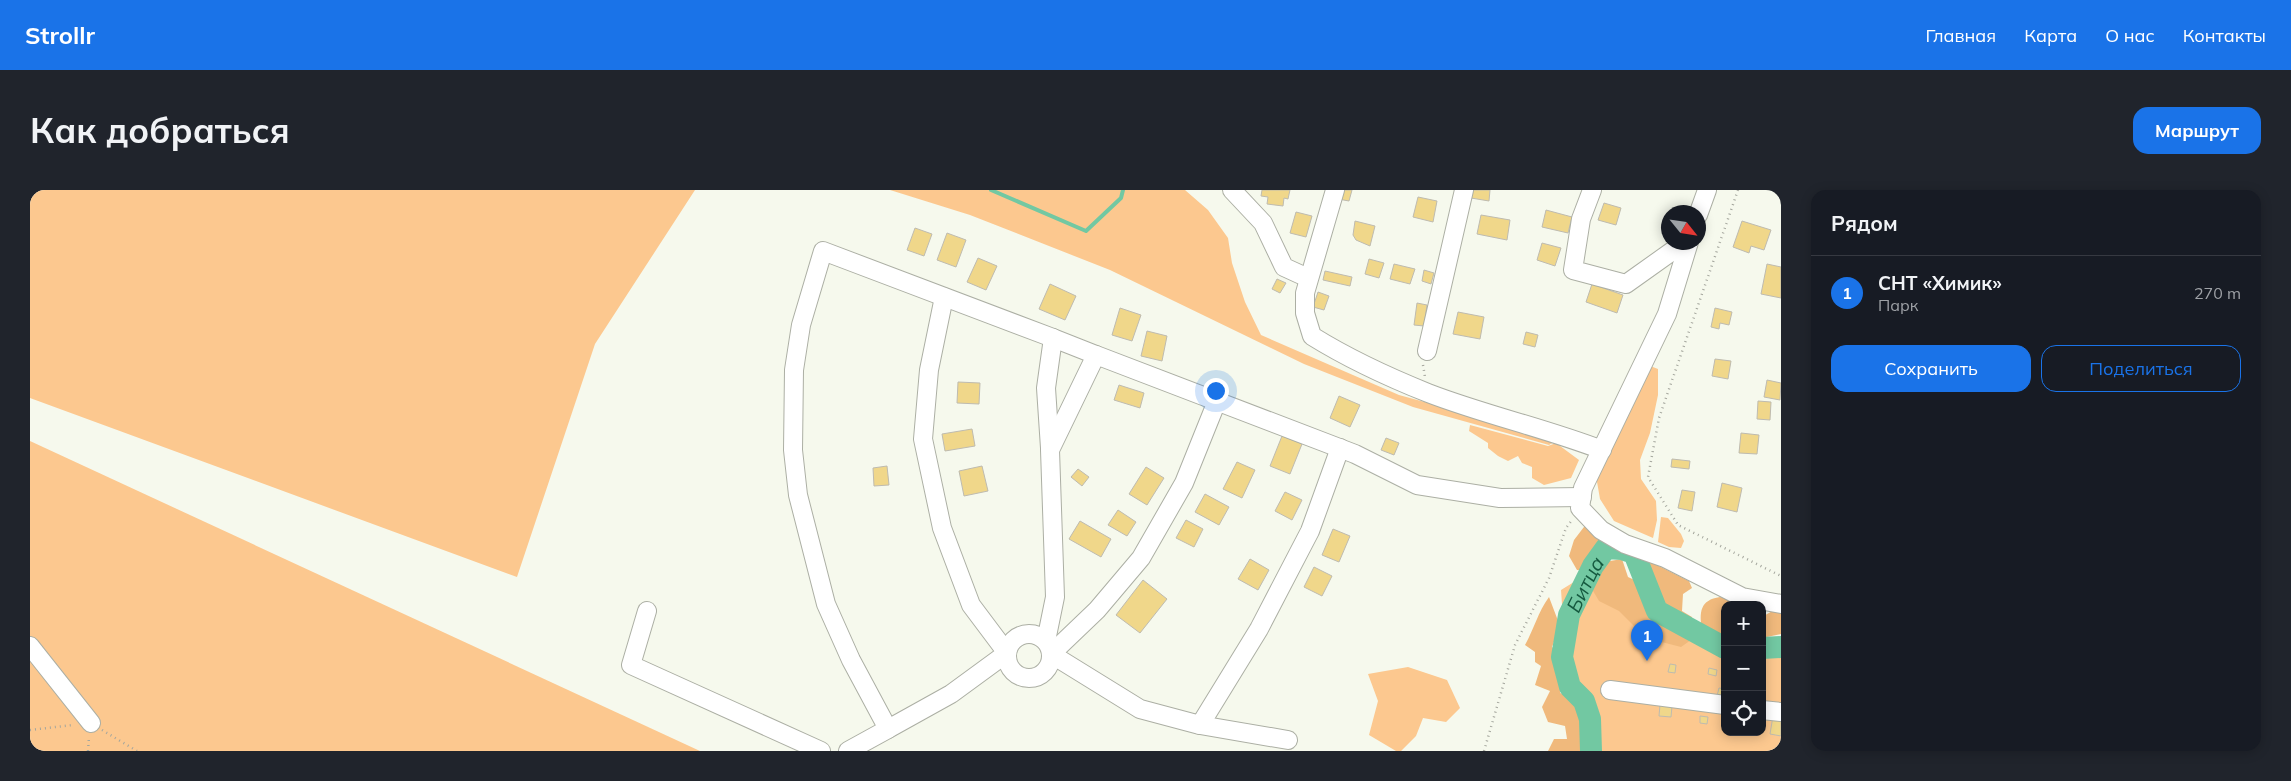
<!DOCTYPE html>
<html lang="ru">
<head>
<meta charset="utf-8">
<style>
	body { margin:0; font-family:Mulish,sans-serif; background:#20242c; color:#f1f3f6 }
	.controls { position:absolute; right:15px; bottom:15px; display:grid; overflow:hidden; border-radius:10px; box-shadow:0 2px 12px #0003 }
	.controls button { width:45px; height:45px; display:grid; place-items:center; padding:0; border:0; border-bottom:1px solid #363941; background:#171b24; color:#f1f3f6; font:25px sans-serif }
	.compass { position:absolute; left:1631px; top:15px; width:45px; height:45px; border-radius:50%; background:#171b24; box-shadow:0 2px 12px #0003; rotate:120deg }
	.you { position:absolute; left:1185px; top:200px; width:18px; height:18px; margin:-12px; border:4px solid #fff; border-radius:50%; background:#1a73e8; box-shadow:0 0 0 8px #1a73e833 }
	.badge { display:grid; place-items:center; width:32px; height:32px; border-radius:50%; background:#1a73e8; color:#fff; font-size:16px; font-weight:700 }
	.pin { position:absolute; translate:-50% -41px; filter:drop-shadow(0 1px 2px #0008) }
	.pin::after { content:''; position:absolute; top:26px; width:18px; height:15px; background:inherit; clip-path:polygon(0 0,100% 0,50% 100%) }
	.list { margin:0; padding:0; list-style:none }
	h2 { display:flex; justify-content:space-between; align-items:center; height:65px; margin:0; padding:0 20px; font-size:21px }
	h2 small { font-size:16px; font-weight:400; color:#9ea1a6 }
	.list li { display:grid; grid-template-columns:32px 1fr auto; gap:15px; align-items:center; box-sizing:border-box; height:75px; padding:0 20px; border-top:1px solid #363941 }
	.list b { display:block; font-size:19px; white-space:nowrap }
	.list p { margin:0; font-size:16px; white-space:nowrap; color:#9ea1a6 }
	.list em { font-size:16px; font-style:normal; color:#9ea1a6 }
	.actions { display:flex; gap:10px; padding:15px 20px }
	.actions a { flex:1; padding:11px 0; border:1px solid #1a73e8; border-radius:15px; text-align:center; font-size:18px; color:#1a73e8 }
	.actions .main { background:#1a73e8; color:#fff }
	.icon { flex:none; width:28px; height:28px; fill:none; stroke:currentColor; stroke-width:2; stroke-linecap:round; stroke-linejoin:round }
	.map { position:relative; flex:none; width:1751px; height:561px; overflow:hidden; border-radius:15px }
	header { display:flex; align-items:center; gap:30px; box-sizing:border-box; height:70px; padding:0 25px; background:#1a73e8; color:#fff }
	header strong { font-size:24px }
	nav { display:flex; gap:28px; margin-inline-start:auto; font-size:18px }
	.intro { display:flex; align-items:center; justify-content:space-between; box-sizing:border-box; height:120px; padding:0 30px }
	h1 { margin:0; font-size:35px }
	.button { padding:12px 22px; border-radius:15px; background:#1a73e8; color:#fff; font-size:18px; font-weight:700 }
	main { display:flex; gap:30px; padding:0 30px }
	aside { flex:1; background:#171b24; border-radius:15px; box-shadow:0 2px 12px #0003 }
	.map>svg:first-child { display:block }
</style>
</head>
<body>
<header>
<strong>Strollr</strong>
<nav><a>Главная</a><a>Карта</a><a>О нас</a><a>Контакты</a></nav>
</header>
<div class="intro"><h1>Как добраться</h1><a class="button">Маршрут</a></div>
<main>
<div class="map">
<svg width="1751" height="561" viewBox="0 0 1751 561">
	<rect width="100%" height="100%" fill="#f6f9ed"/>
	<!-- green -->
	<g fill="#fcc88f">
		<path d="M0,0H665L565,154L487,387L0,208Z"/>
		<path d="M860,0H1155L1178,20L1198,48L1202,73L1215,112L1231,145L1369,205L1523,247L1524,252L1519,255L1383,217L1274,174L1080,80L940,25Z"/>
		<path d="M1615,174L1628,179V205L1620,243L1610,270L1611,289L1626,311L1627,330L1623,348L1584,331L1570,309L1566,286Z"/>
		<path d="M1440,235L1518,256L1526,253L1549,270L1541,288L1514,295L1502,288V277L1492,273L1488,266L1478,271L1468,266L1458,258V253L1439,241Z"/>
		<path d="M0,251L670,561H0Z"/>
		<path d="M1631,327L1638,328L1651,344L1654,351L1651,358L1639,357L1628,352Z"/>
		<path d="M1552,387L1571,394L1647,441L1695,447V542H1732V448H1751V561H1563L1565,529L1562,514L1542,485L1535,458L1531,400Z"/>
		<path d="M1378,477L1417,490L1430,518L1416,532L1393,528L1386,546L1371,561H1366L1339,545L1348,511L1338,484Z"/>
	</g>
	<!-- forest -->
	<g fill="#f0b97c">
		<path d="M1557,333L1580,353L1584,363L1562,370L1555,380H1547L1539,366L1544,350Z"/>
		<path d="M1592,369L1598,387L1611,393L1616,409L1625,403L1619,371L1659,391L1662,398L1653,404L1652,421L1662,427L1661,450L1651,457L1616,448L1589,421L1569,411L1559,394L1574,372Z"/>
		<path d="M1519,407L1530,436L1522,457L1529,463L1526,470C1534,481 1536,491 1530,503L1537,505L1542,510L1549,513L1555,529V561H1518L1524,549H1537L1535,536L1518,532L1512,517L1520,501L1505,495L1511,476L1505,472V462L1495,455C1504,439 1508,422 1519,407Z"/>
		<path d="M1690,407L1712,415H1695V452L1672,440C1669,422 1670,410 1690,407Z"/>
		<path d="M1744,420L1751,421V444L1732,448V427Z"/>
	</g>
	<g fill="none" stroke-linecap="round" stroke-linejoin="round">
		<!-- stream -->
		<path stroke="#72c8a2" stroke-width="4" d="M961,0L1056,41L1091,8L1093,0"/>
		<!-- river -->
		<g stroke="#72c8a2" stroke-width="22">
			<path d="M1732,458L1751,457"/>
			<path id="s1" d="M1561,561L1560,529L1554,511L1540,497L1532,467L1539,425L1563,376L1576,358L1592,359L1604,363L1627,421L1695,458"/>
		</g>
	</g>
	<!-- building -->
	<g fill="#f0d78a" stroke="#bebbb0">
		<path d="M1232,0H1260L1258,9L1254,8L1253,16L1237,14L1238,7L1231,6Z"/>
		<path d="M1310,0H1322L1319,11L1308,9Z"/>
		<path d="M1442,0H1460L1459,11L1441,8Z"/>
		<path d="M1388,7L1407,11L1403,32L1383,27Z"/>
		<path d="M1574,13L1591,18L1586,35L1568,30Z"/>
		<path d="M1516,20L1542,27L1538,43L1512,37Z"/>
		<path d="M1266,22L1282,26L1276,47L1260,43Z"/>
		<path d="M1451,25L1480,30L1477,50L1447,44Z"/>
		<path d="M1325,31L1345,36L1340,56L1326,50L1323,45Z"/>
		<path d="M1712,31L1741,40L1734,60L1721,56L1719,63L1703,57Z"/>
		<path d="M885,38L902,44L894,66L877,60Z"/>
		<path d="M917,43L936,50L926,77L907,70Z"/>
		<path d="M1512,53L1531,58L1525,76L1507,70Z"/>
		<path d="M948,68L967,76L956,100L937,92Z"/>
		<path d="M1339,69L1354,73L1349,88L1335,84Z"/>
		<path d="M1364,74L1385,79L1380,94L1360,89Z"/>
		<path d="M1737,74L1751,77V108L1731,104Z"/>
		<path d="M1394,80L1404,83L1401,94L1392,91Z"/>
		<path d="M1295,81L1322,87L1320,96L1293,90Z"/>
		<path d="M1247,89L1256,93L1250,103L1242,99Z"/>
		<path d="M1020,94L1046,106L1035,130L1009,119Z"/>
		<path d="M1562,94L1593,105L1587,123L1556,112Z"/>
		<path d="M1288,102L1299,106L1294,120L1283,117Z"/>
		<path d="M1387,113L1397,115L1394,136L1384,135Z"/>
		<path d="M1090,118L1111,125L1102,151L1082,145Z"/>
		<path d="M1685,118L1702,122L1699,135L1690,133L1689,139L1681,137Z"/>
		<path d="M1428,122L1454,127L1450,149L1423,144Z"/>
		<path d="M1117,141L1137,146L1132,171L1111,166Z"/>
		<path d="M1496,142L1508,145L1505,157L1493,154Z"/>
		<path d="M1685,169L1701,171L1698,189L1682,186Z"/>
		<path d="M1737,190L1751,193L1750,210L1734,207Z"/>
		<path d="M928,192L950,193L949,214L927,213Z"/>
		<path d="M1089,195L1114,203L1110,218L1084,210Z"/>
		<path d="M1309,206L1330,215L1320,237L1300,228Z"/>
		<path d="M1728,211L1741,212L1740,230L1727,229Z"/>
		<path d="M942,239L945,256L915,261L912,244Z"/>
		<path d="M1711,243L1729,245L1727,264L1709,263Z"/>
		<path d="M1252,246L1272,254L1260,284L1240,276Z"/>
		<path d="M1356,248L1369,253L1364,265L1351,260Z"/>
		<path d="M1642,269L1660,271L1659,279L1641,277Z"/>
		<path d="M1207,272L1225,280L1212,308L1193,299Z"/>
		<path d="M857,276L859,295L844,296L843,278Z"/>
		<path d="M952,276L958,301L934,306L929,281Z"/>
		<path d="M1116,277L1134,288L1117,315L1099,304Z"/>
		<path d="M1048,279L1059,287L1052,296L1041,287Z"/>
		<path d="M1692,293L1712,298L1707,322L1687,317Z"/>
		<path d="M1652,300L1665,302L1662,321L1648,318Z"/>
		<path d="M1255,302L1272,310L1262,330L1245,321Z"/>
		<path d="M1175,304L1199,317L1189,335L1165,322Z"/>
		<path d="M1088,320L1106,332L1097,346L1078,335Z"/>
		<path d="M1156,330L1173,339L1164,357L1146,348Z"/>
		<path d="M1050,331L1081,349L1071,367L1039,349Z"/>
		<path d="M1303,339L1320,346L1309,372L1292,365Z"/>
		<path d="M1220,369L1239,380L1228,400L1208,389Z"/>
		<path d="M1284,377L1302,386L1292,406L1274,397Z"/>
		<path d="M1113,390L1137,409L1110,443L1086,425Z"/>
		<path d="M1640,474L1646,475L1645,483L1638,482Z"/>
		<path d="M1679,478L1687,480L1686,486L1678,484Z"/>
		<path d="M1689,498L1695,499V508L1687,506Z"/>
		<path d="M1630,515L1642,516L1641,527L1629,526Z"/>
		<path d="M1670,526L1678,527L1677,534L1670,533Z"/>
		<path d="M1743,526L1751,528V546L1740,544Z"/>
	</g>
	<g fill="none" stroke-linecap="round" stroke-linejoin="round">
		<!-- minor casing -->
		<g stroke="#acafa4" stroke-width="20">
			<g id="minor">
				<path d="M1202,0L1233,33L1254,77L1278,88"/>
				<path d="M1305,0L1275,103V123L1282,146C1319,169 1358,187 1398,203C1455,225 1515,238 1572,260"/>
				<path d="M1562,0L1551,29L1543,80L1596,94L1655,52"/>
				<path d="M1668,25L1677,0"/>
				<path d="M1659,52L1637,124L1553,298L1550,318L1571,340L1595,354L1635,368L1712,407L1751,414"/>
				<path d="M1397,161L1434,0"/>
				<path d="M1187,211L1154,293L1111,368L1067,420L1021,464L1110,519L1170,535L1229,439L1280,341L1310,258"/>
				<path d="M1020,258L1016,198L1023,148L1066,165"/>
				<path d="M617,421L601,475L791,561"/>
				<circle cx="999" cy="466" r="22"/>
				<path d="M1016,451L1025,407L1020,260L1066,165L1325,264L1387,295L1470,308L1552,307"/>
				<path d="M0,456L61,533"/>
				<path d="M1580,500L1695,515"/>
				<path d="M1732,520L1751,522"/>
				<path d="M1170,535L1258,550"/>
				<path d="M858,539L921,504L977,463L941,415L912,338L893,249L899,180L914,107"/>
				<path d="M818,561L858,539L821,470L796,414L768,305L763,260L764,180L771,135L793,61L1023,148"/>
			</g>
		</g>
		<!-- path -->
		<g stroke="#a4a69d" stroke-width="2.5" stroke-dasharray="1 4" stroke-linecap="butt">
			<path d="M1708,0L1629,228L1618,287L1648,335L1751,386"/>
			<path d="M1393,175L1395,187"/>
			<path d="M0,540L43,535"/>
			<path d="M72,540L107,561"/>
			<path d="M58,561L59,547"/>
			<path d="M1454,561L1485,455L1519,388L1536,338L1542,330"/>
		</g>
		<!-- minor -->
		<use href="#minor" stroke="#fff" stroke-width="18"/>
	</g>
	<g text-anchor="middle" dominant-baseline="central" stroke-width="4" stroke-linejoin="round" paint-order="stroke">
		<!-- water labels -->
		<g font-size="20" font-style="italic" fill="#15593f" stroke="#fff">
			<text stroke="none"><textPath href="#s1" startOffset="179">Битца</textPath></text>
		</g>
	</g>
</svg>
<div class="controls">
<button>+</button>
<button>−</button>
<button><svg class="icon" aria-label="locate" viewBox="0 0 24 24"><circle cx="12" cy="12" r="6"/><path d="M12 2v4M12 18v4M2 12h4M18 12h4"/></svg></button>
</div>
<svg class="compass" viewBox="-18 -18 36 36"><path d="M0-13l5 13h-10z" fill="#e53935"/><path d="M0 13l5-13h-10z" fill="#9ea1a6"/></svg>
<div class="you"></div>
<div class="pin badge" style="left:1617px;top:471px">1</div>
</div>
<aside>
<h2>Рядом<small></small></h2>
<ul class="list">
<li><span class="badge">1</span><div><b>СНТ «Химик»</b><p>Парк</p></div><em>270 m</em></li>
</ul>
<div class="actions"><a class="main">Сохранить</a><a>Поделиться</a></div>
</aside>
</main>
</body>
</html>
